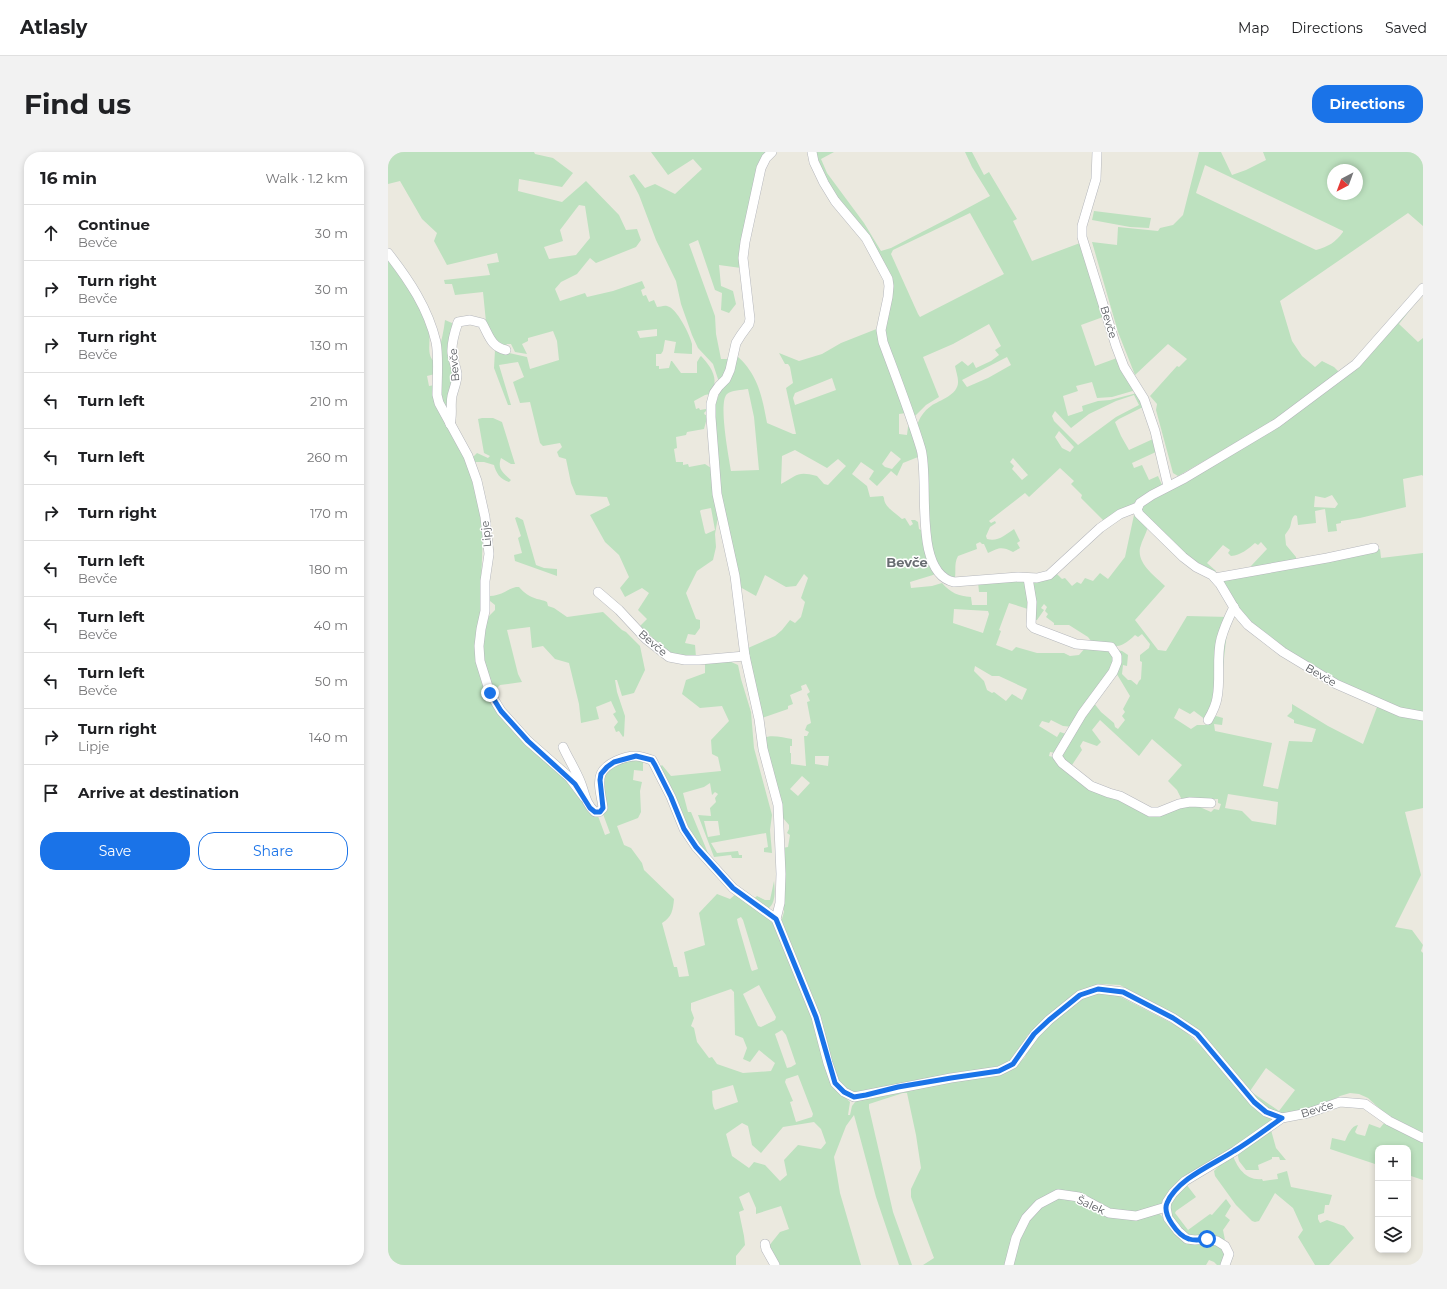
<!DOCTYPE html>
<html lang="en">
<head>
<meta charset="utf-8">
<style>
	body { margin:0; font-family:Montserrat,sans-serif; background:#f2f2f2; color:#202124 }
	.controls { position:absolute; right:12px; bottom:12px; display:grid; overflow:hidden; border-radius:8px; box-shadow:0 2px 6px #0003 }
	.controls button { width:36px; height:36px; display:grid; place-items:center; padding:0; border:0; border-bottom:1px solid #e0e0e0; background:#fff; color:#202124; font:20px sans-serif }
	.compass { position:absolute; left:939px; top:12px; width:36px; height:36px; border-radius:50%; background:#fff; box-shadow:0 2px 6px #0003; rotate:221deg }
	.stop { position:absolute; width:12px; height:12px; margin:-9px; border:3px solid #1a73e8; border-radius:50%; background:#fff }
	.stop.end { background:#1a73e8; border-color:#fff; box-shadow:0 1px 4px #0008 }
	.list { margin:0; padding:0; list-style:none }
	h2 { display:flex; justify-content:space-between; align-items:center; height:52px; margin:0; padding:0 16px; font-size:17px }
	h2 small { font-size:13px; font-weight:400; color:#757577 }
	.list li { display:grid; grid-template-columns:26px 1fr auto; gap:12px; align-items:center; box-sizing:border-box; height:56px; padding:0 16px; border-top:1px solid #e0e0e0 }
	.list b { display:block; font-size:15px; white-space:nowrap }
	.list p { margin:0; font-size:13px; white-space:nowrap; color:#757577 }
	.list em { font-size:13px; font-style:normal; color:#757577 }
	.actions { display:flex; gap:8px; padding:12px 16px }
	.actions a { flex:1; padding:9px 0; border:1px solid #1a73e8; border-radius:16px; text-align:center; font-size:14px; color:#1a73e8 }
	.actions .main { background:#1a73e8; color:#fff }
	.icon { flex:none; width:22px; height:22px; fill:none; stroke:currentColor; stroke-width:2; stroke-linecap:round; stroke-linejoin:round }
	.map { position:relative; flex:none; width:1035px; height:1113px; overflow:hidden; border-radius:16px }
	header { display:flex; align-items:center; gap:24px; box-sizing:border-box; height:56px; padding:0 20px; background:#fff; border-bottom:1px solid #e0e0e0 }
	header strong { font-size:19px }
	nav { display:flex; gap:22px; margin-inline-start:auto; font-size:14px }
	.intro { display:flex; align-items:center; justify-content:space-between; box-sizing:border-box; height:96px; padding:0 24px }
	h1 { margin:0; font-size:28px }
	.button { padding:10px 18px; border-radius:16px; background:#1a73e8; color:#fff; font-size:14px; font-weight:700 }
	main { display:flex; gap:24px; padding:0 24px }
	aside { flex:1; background:#fff; border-radius:16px; box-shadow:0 2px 6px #0003 }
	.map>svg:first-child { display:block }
</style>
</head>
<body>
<header>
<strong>Atlasly</strong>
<nav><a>Map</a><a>Directions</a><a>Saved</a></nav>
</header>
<div class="intro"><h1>Find us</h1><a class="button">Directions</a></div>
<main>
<aside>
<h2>16 min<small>Walk · 1.2 km</small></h2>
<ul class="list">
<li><svg class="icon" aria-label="ahead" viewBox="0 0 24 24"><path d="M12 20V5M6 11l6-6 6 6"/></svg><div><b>Continue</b><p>Bevče</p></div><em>30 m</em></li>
<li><svg class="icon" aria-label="right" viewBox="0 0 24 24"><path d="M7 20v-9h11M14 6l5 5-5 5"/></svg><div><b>Turn right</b><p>Bevče</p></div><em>30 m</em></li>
<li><svg class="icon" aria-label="right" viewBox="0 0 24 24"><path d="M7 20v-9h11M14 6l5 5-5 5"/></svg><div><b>Turn right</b><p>Bevče</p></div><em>130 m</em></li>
<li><svg class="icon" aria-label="left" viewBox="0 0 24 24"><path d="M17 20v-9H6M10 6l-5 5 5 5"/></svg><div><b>Turn left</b></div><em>210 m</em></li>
<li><svg class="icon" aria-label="left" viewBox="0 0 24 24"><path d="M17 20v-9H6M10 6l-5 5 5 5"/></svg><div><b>Turn left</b></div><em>260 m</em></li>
<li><svg class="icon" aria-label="right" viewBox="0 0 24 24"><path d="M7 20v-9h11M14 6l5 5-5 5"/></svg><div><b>Turn right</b></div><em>170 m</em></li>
<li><svg class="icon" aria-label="left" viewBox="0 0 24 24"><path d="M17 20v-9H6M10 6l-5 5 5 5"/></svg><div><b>Turn left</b><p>Bevče</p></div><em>180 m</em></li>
<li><svg class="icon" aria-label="left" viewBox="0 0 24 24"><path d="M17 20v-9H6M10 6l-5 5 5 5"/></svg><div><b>Turn left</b><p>Bevče</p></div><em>40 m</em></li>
<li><svg class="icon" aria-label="left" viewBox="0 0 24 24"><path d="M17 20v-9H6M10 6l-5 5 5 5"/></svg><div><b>Turn left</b><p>Bevče</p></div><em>50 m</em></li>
<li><svg class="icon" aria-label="right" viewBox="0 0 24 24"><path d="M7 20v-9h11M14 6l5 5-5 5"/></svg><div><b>Turn right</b><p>Lipje</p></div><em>140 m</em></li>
<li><svg class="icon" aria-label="arrive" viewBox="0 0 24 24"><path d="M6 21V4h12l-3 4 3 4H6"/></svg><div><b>Arrive at destination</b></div></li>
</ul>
<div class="actions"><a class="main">Save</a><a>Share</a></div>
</aside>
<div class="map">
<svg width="1035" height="1113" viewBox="0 0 1035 1113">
	<rect width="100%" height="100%" fill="#ebe9df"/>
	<!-- green -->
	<g fill="#bde1bf" fill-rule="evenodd">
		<path d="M0,0H146L147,2L165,6L185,21L174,35L131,27L130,39L174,50L198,29L231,63L238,78L249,77L253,88L248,95L208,111L202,106L189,122L173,130L167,137L172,149L197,141L199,145L225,139L254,129L257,136L253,138L255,144L258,143L261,150L266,148L269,155C272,155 276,153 279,154C289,156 302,183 304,192C304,195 304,199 304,202L286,201L288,190L277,188L275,199L273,202H268V214H271V217L281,216L283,209H284L293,221H309V210L312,205L313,204C320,211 329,223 326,233C325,236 323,239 322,242L317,243L306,249L308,257L311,256L312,258L318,257V259L316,261L317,263L320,262L316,277L299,280L298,283L288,285L289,296L286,297L288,310H295V313L300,312L301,315L317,312L323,316L330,365L327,382L328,395L325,408L309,419L298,441L308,467L312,468V476L307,483L300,482L297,491L307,493L308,505L285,502L279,499L252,474L259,467L250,458L261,441L254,436L237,445L232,436L241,425L231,403L217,390L202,363L222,353L219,345L188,343L183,331L178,307L171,305L169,300L174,295L172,291L155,294L152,291L142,250L132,251L125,230L136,225L130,210L111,213L123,253H120L106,216L107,198L139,205L142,217L171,208L169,189L165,179L140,186V189L134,192L139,202L127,200L123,192H119L116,196L110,194L98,170L95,140L67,143L64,132H57L56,128L102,123L99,112L111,110L109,101L59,113L46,89L49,81L34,67L12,29L0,32ZM191,53L197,54L202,86L188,103L161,107L156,95L175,89L172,78ZM269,177V184L252,186L249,179ZM323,356L327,378L318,382L317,381L312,359L313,358Z"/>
		<path d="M263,0H380L353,116L331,113L333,134L345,139L348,152L341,161L333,158L334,141L327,138L310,88L301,92L327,164L328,182L333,207H342L333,229L330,227L325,212L310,196L304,183L293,152L288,129L268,88L251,43L241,24L246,22L257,36L267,32L287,42L314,17L305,7L280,23Z"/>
		<path d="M428,0H446L433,7L439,21L476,71L493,99L503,96L563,65L602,44L584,15L577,0H584L596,23L601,20L629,67L625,69L644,109L692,91L699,116L715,165L693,173L707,214L729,206L748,238L724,245L709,246L704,230L688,234L690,239L675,244L680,264L695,259L694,254L710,249L722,248L749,241L755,255L731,267L727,270L733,284L741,298L765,287L770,299L744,311L746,316L754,313L761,328L770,324L774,333L717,370L693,346L694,343L683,332L686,329L672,316L641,345L637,341L601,369L603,371L607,369L608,371L602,375L598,384L599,387C610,390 617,383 626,377L632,389L629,391L632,396L625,400C613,394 611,396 600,401L596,392H594L592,390L588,392L589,397L570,404C566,411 568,418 567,426L555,422L541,393L529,274C531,266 536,259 543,254C552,248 571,243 570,229C570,225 568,219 567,214L574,209L580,214L585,210L588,216L603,209L611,203L607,198L613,194L601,172L565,192L535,205L551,245L538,253L526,265L501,201L496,176L504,132L447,44L431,15ZM582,61L616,122L532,165L530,162L503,102L505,98ZM619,205L623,213L600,226L579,235L574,228ZM746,243L751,253L728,265L690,293L666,269L664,264L667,259L683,276L701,262L728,249ZM671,279L686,295L682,300L674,296L667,285ZM625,306L640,323L634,328L624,317L626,314L622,310Z"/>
		<path d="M811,0H833L844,23L858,18L878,8L875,0H1035V74L1020,61L892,149L904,189L914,204L927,215L934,209L946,215L952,221L896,263L790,324L785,321L768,258L769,252L762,244L789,214L791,215L799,207L780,192L747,223L730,180L704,90L729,93L730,75L770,79L772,76L785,73L795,63ZM817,13L955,79V80C948,90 940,95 928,98L808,41ZM945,18H969V42H945Z"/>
		<path d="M706,59L763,66L761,76L742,75L704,68Z"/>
		<path d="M0,107C16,130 34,152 41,180C43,189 38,203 46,209L47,222L39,224L41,234L47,233L67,285L82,320L92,361L95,380L92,460L96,534L210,664L217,683L222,681L215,662L213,627L220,616L238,608H255V619L246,618L245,628L254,630L252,639L253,660L250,666L229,674L236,693L243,696L254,711L256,718L286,747C285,758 284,765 274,771L286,815H289L291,825L301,824L296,800L317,793L311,761L329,742L342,747L349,741L384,766L403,805L450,939L462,950L460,963H462L464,954L467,950L470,947L629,913L637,905L642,891L650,881L692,848L713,839L729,843L795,877L828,909L885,968L783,1040L771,1055V1061L791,1084L831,1092L839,1103L834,1113H829L826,1110L821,1108L818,1113H535L546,1106L523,1045V1037L533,1016L528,983L519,941H515L481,952V956L505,1060L524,1113H511L488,1045L466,963L458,974L446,1005L452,1041L473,1113H388L380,1095L392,1080L401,1077L393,1054L368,1062V1056L361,1040L351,1045L356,1058L351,1060L356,1084L357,1093L348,1104V1113H0ZM353,765L355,768L370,817L364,819L363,817L350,772L349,767ZM371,833L388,865L387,868L373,875L370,874L355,842ZM343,837L346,840L347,883L355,886L359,896L355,907L362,910L371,898L387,911L383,919L355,921L329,912L324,905L321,906L309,890L306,876L303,874L306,866L303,858V851ZM394,878L398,883L408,912L403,915L399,916L387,882ZM410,923L425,962L424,965L408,970L402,950L405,949L397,930L398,927ZM345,933L350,950L327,958C323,951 325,946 324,939ZM426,970L433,977L438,991L433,997L410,993L396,1008L399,1023L392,1029L377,1013L366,1010L361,1016L344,1004L338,982L354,971L360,974L364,993L373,1001L395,975Z"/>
		<path d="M1029,149L1011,172L1030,190L1035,186V324L1034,323L1015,327L1018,355L972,366L953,369V371L948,372L949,379L940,380L937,357L927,359L928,371L910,373L909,364L907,363C902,367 904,373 901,377C900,379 898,381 897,383L898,393L908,405V408L866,417L863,414L879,397L873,390L870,393L867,391C860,397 853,403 843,404L840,401L842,398L835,393L819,411L828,419L827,420L806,411L759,367L753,357L757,352L940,237ZM944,343L950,352L947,356L926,355L927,344L937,346Z"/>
		<path d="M57,168L64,171L66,219L61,247V257L57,259C53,239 49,220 51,199C53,189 56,179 57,168Z"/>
		<path d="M491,176L518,261L511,262V282L519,283L520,275L523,273L530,305L515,311L509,324L503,319L489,334L481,327L486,319L473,310L464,322L479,334L482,345L495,344L496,346C496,355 508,361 514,367L517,366L522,374L525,372L523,368H527L530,370L531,377L533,378L548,421L545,423L522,430L523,436L544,434L554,431C563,441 570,444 583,445L584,453H599V440H591L590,430L601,428L638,430L643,458L621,451L611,478L613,479L608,493L624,499L628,495L649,501H676L682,504L691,503L698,495L724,499L727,511L685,575L675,574L663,568L661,571L654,569L651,574L669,585L672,580L678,582L668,601L662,600L661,604L665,605L675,615L735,646L760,662L805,652L823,660L826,657L831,658L833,652L830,651V647L794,648L789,638L780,629L794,613L764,587L751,604L712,568L704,578L713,590L709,594L695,589L692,594L694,598L682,616L673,602L705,550L713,560L726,571L727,575L730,577L737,568L734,564L737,560L735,557L742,544L727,519L729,498L734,499L740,503L739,514L735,513L734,522L740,528H743L749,533L751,529L753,527L754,510L752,509V503L761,496L762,492L754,482L750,485L747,483C730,500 724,494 703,489L700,485L681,473H666V471L658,465L660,462L657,459L659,455L656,452L653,456L656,458L649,468H647L644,431L646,429L666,421L669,422L674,427L677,426L684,434L689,430L693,432L697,426L705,429L712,421L720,427L737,405L746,363L750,364L760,375C758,382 754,388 752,396C749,412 767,424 777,434L747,468L770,498L778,499L799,464L841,465L837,497L835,517L818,568L806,559L802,562L791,556L786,566L803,577L809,573H817L828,564L835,566L834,573L826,572L827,579L884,591L875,634L890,637L901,589L924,590L928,577L906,571V568L899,564L904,559V552L940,574L975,592L989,555L1011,562L1035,567V656L1017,660L1033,723L1007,775L1024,778L1035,793L1033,799L1035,801V983L1004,968L980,946L971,942L962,941L952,944L938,952L920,959L891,962L875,955L832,905L762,850L732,833L712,832L692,840L650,873L639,884L626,909L608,916L467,941L462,940L448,927L393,770L396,760L394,696L400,695L402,683L399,681L401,677V673L395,666L393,648L391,647L386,623V619L380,602L376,586C383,582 396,586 404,587V594H402V601H403V612L418,614L416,584H419L421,580L417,578L419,573L423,571L419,550L422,549L419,542L422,540L418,532L413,534L414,538L402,543L405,552L400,554V557L374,566L360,496L387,484L394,478L402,468L407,471L413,465L417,450L413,446L420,426L416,422L408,434L398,435L377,423L368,444L352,435L330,345L327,252L348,203C370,222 374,244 379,271L405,282H408L398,236L405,231L402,215L400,212H397L391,201L411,209L434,202L453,191ZM444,226L448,238L407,253L405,246L407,241ZM360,237L366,265L371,318L343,319C341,306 330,250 339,242C343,238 354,238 360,237ZM407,298L439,316L450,307L458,314L440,333L436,332L429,324C409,319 410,323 393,332L394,304ZM503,299L513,307L504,317L497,315L494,312ZM566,457L600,459L601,462L595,481L565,471ZM587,514L604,524H611L639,537L634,548L624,542L618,549L606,540L604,541L599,538L596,529L586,519ZM427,604H441L440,614L427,612ZM414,624L422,631L410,644L402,637ZM840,642L890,650L888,673L864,669L854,659L837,656ZM878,916L907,938L891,959L862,939Z"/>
		<path d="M94,266H105L114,270L127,312H123L113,306C109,317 115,321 123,328L121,330C112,327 108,321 106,313L96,310H85V305L89,301L100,306L102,304L96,301L90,267Z"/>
		<path d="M129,365L135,368L148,413L156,416L169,417V424L127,409L126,403L134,401L130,386L133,384L127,366Z"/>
		<path d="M992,397L993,406L1035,401V562L1014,558L953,531L906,503L857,465L834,430L836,428Z"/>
		<path d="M128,435H131C135,440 142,445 149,447C153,448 155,448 159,450L160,454L166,456L179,465L215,460L234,478L238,480L252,494L257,518L246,541L234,544L229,528H227L229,540L237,564L236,584L235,585L231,579L228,580L226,575L230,570L225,562L228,560L223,549L208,555L211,567L193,571L191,552L181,511L167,507L155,494L144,496L142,475L119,478L130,522L134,530L112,533L104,541L93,505L96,476L101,464L107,458V453L102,449V444C115,443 117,438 128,435Z"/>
		<path d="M341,509L350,513L353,527L363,560L366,596L384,663L382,678L384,701L376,700V696L380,695L378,681L323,691L329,701L350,699L351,703H354V706H344L343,703L326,705L310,663L323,664L322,656L328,650L327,646L330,642L327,640L324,643L322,631L316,635L295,641L300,660H303L322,706L302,680L272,617L273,614L274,613L283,624L333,619L330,605L324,602L323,588L341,569L334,554L312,556L294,542L298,528L317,521V511ZM316,669H330L332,683L320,685Z"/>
		<path d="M386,729C387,739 388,751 380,757L364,748L369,744L377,748H382Z"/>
		<path d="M997,970L1035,988V1028L1020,1023V996H990V1013L942,997L944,986L957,989C960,983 963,974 970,973L967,980L969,982L977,984L981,972L992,976Z"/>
		<path d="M883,978L888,996L898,1008H892L891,1005H884V1007L870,1013L871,1018H858L851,1009L849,1000Z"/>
		<path d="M845,1004C850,1017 859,1029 874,1027L875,1029L890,1027L889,1022L899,1019L903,1035L944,1043L941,1053H937L936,1061L930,1063V1067L932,1071L939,1068L956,1074L966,1086L941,1113H927L910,1085L915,1078L905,1056L887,1041L871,1069L867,1070L864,1069L848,1053L827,1024L826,1019L834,1011Z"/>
		<path d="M798,1032L808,1045L788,1059L787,1061L800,1078L822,1062L824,1063L838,1047L843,1054L837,1064L842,1068L835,1078L837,1088L832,1086L802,1085L786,1071L781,1055L784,1048Z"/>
	</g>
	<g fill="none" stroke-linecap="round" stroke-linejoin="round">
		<!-- minor casing -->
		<g stroke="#b5b7bc" stroke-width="10">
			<g id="minor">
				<path d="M384,0L378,6L373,16L357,90L355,106L362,167L361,172L353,183L348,191L342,218L338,227L331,234L326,241L323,252V265L329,342L347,424L357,504L371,567L375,597L390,653L393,722L392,751L388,767L428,865L440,911L447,931L456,940L466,945L563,926L611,919L625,912L647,882L661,868L692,843L710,837L735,840L785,866L809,882L866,950L878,960L894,966"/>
				<path d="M424,0L426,10L436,31L447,49L478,86L500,127L501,134L500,145L493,178L495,190C508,225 522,261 533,297C542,328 524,421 566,430L630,425L649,426L661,423L712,376L732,362L750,355"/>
				<path d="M709,0L708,27L694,74V85L728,194L736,215L756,247L767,279L780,334"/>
				<path d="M0,101C21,128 40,156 48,190C51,204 49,229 49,243L51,251L80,304L89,329L97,365L101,402L97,429V459L93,477L91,494L92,509L102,541L113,559L140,589L181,625L196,645"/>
				<path d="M1035,136L968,212L889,271L797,326L764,343L752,351L749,357L751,362L795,405L808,415L824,423L832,432L848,459L860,473L895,500L948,532L1012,560L1035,564"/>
				<path d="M62,272C65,262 62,253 64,244C66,236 69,230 69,222C68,215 65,208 64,201C63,191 67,179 70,170L82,168L94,171C101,183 103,195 118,198"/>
				<path d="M640,426L644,450L643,473L646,476L688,492L723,495L729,504V510L725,520L694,562L669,604L674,611L703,634L721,641L732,644L762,660H771L791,652L802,650L823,651"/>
				<path d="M827,426L939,406L986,396"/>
				<path d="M210,440L231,458L258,487L281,505L297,508H311L357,504"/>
				<path d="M820,568C824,561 828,554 829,546C833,527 828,506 833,487C836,476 841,465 846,455"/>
				<path d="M175,595C180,606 187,617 192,629C197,641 197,651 207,660H211L215,656C214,646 209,632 213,622C218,611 237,604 248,604C254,604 259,607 264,608L283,645L296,677L308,695L345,736L388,767"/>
				<path d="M377,1092L378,1097L387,1113"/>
				<path d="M621,1113L628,1086L638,1066L651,1052L670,1042L691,1045L721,1061L748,1064L778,1055"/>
				<path d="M837,1113L841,1102L837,1094L829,1089L819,1087L807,1088L799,1087L790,1079L780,1066L778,1055L779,1050L785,1041L797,1029L847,999L894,966L920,961L952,950L977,952L1001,969L1035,986"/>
			</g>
		</g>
		<!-- minor -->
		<use href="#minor" stroke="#fff" stroke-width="9"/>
	</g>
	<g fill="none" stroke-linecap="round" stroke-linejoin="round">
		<!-- route -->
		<path stroke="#1a73e8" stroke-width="5" d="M102,541L113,559L140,589L187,632L202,656L207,660H212L215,656L212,628L213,622L219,615L226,610L248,604L264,608L267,613L283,645L296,677L308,695L345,736L388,767L428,865L447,931L456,940L466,945L478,943L510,935L563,926L611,919L625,912L646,882L661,868L692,843L710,837L735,840L785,866L809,882L866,950L878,960L894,966C878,977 863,989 846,999C826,1012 789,1027 779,1051C774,1062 790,1084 801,1087C807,1089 813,1088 819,1087"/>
	</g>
	<g text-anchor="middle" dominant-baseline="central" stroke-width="3" stroke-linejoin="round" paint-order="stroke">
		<!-- street labels -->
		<g font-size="11" fill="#585b60" stroke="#fff">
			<text transform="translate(721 170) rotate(73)">Bevče</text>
			<text transform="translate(66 213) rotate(-94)">Bevče</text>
			<text transform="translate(98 382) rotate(-96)">Lipje</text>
			<text transform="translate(265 491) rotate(41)">Bevče</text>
			<text transform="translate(933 523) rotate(30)">Bevče</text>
			<text transform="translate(929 957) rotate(-17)">Bevče</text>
			<text transform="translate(703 1053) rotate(25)">Šalek</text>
		</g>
		<!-- quarter labels -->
		<g font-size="13" font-weight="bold" fill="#696d72" stroke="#fff">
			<text x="519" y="410">Bevče</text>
		</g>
	</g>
</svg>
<div class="controls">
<button>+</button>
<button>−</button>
<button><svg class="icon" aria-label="layers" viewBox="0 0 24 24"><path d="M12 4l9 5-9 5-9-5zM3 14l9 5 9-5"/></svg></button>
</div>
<svg class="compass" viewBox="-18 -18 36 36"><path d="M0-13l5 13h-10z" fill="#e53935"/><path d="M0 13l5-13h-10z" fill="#757577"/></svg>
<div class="stop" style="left:819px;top:1087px"></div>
<div class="stop end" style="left:102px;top:541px"></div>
</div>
</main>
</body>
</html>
